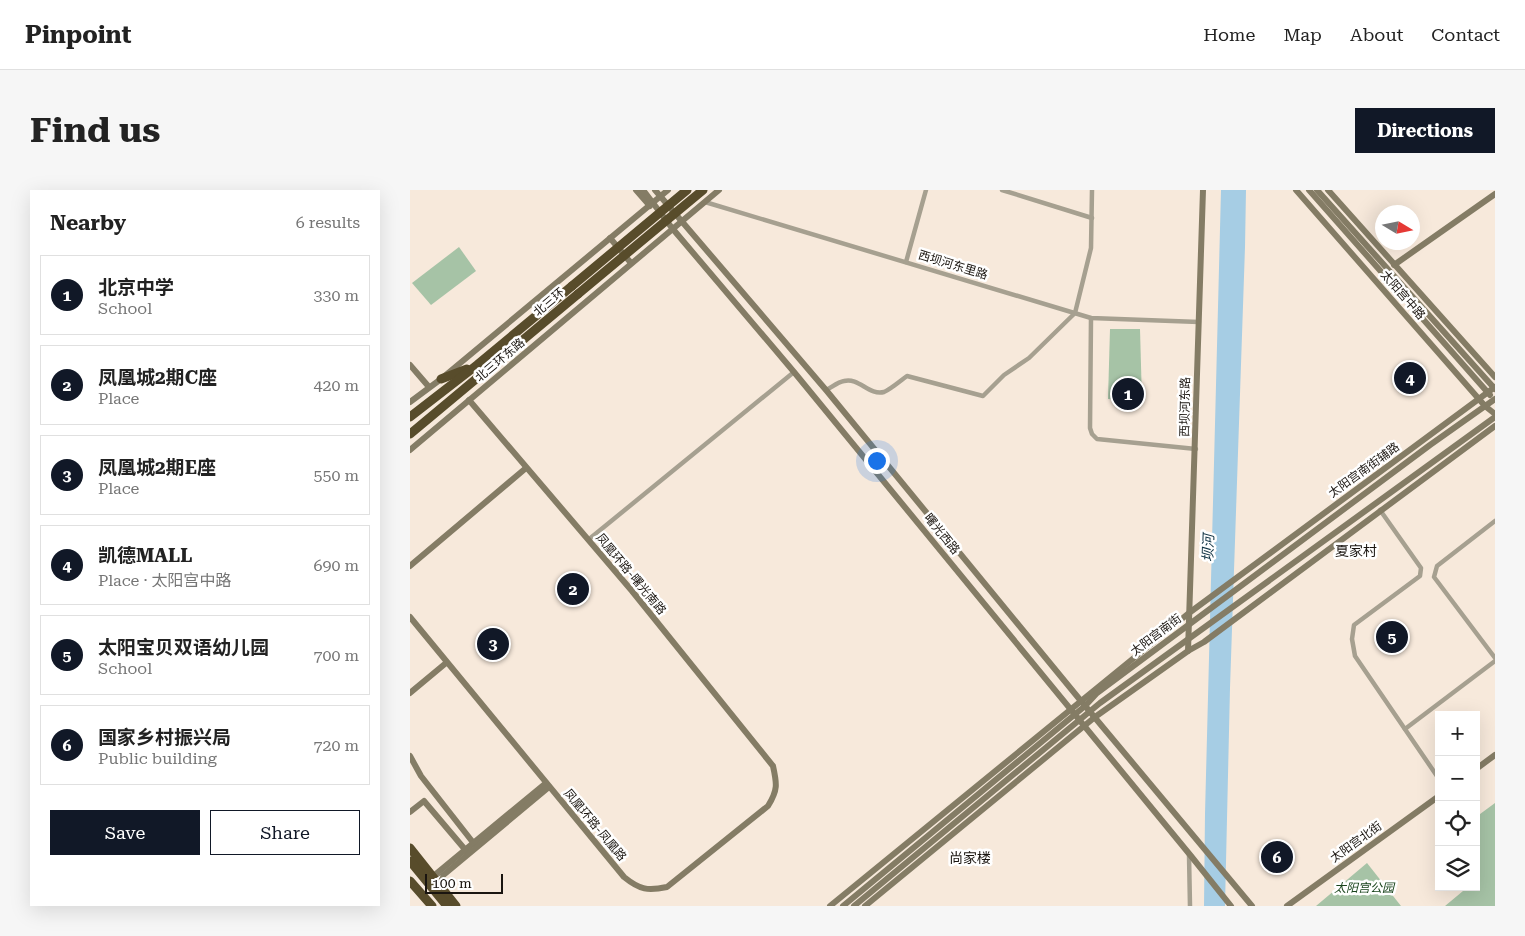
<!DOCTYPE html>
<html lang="en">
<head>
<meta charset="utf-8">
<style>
	body { margin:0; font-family:"Roboto Serif","Noto Sans SC",serif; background:#f6f6f6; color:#222 }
	.controls { position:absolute; right:15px; bottom:15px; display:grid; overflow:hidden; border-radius:0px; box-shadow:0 5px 20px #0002 }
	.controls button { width:45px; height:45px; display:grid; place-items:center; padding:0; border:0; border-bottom:1px solid #e0e0e0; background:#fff; color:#222; font:25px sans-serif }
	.compass { position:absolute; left:965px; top:15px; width:45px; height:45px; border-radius:50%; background:#fff; box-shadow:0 5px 20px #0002; rotate:100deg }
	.scale { position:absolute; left:15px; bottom:12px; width:78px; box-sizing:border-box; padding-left:5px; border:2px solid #1a1510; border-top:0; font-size:14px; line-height:18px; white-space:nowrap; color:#1a1510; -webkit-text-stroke:4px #fff; paint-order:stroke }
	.you { position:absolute; left:466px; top:270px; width:18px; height:18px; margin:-12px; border:4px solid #fff; border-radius:50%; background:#1a73e8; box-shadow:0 0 0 8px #1a73e833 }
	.badge { display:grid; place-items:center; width:32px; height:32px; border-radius:50%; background:#111827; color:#fff; font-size:16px; font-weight:700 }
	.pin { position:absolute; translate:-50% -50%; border:2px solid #fff; box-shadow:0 1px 5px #0006 }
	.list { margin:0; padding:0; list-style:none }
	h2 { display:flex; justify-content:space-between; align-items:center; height:65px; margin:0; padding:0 20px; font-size:21px }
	h2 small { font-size:16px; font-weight:400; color:#767676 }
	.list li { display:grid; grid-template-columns:32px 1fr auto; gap:15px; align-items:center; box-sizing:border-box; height:80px; margin:0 10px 10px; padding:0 10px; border:1px solid #e0e0e0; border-radius:0px }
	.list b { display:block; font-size:19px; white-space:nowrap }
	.list p { margin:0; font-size:16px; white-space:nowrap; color:#767676 }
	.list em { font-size:16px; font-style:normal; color:#767676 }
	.actions { display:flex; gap:10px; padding:15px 20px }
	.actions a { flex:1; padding:11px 0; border:1px solid #111827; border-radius:0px; text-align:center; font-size:18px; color:#111827 }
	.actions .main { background:#111827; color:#fff }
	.icon { flex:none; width:28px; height:28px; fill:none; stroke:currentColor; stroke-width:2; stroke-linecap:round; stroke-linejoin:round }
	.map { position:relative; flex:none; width:1085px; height:716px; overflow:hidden; border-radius:0px }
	header { display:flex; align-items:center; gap:30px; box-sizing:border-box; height:70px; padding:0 25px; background:#fff; border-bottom:1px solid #e0e0e0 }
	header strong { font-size:24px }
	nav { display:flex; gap:28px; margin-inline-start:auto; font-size:18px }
	.intro { display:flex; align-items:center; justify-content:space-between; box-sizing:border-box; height:120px; padding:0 30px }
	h1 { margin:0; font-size:35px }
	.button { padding:12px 22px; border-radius:0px; background:#111827; color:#fff; font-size:18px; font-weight:700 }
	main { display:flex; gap:30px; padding:0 30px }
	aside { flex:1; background:#fff; border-radius:0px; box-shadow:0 5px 20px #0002 }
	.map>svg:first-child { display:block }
</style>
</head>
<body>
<header>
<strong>Pinpoint</strong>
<nav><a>Home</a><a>Map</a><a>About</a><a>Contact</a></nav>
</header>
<div class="intro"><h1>Find us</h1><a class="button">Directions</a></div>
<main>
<aside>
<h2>Nearby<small>6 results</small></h2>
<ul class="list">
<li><span class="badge">1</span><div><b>北京中学</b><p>School</p></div><em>330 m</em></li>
<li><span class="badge">2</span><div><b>凤凰城2期C座</b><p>Place</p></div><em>420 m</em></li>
<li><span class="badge">3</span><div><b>凤凰城2期E座</b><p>Place</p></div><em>550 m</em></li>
<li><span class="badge">4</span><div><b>凯德MALL</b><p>Place · 太阳宫中路</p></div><em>690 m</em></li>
<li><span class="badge">5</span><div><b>太阳宝贝双语幼儿园</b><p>School</p></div><em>700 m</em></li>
<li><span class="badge">6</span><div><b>国家乡村振兴局</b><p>Public building</p></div><em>720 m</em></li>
</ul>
<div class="actions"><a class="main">Save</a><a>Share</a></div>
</aside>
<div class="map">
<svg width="1085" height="716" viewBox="0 0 1085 716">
	<rect width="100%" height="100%" fill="#f7e9db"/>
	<!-- green -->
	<g fill="#a6c3a6">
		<path d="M49,57L66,81L21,115L2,93Z"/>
		<path d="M700,139H730L732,211L698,209Z"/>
		<path d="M1085,613V716H1035L1053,701L1051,697H1066V627Z"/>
		<path d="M957,673L991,716H906Z"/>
	</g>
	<!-- water -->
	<path fill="#a6cde4" d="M811,0H836L835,57L820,498L815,716H794L795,624Z"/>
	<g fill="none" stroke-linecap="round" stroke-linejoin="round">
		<!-- street -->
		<g stroke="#a6a090" stroke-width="4.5">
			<path d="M592,0L682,28"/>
			<path d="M295,12L681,128L789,132"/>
			<path d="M496,72L516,0"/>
			<path d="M681,128L680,238L682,244L687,249L786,259"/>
			<path d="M416,200C422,197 428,192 434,191C449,187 459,206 474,202C481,199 490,191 497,186L573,206L594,185L619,168L665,123L681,58L682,0"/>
			<path d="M970,320L1011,378L1010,386L944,435L942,449L945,466L1029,589"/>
			<path d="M1085,331L1027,376L1024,387L1085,468"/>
			<path d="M178,350L384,182"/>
			<path d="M995,539L1085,471"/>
			<path d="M779,665L780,716"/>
		</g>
		<!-- secondary -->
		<g stroke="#847c65" stroke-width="6">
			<path d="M226,0L240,16"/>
			<path d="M233,0L262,38L384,182L781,666L821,716"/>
			<path d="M245,0L416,200L671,511L842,716"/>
			<path d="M886,0L1075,216L1085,224"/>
			<path d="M899,0L1080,205"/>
			<path d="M907,0L1085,199"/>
			<path d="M918,0L1085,187"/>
			<path d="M200,48L221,73"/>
			<path d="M984,75L1085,4"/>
			<path d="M0,175L19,197"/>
			<path d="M0,212L31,189L258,0"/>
			<path d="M0,260L309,0"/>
			<path d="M0,376L116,278"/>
			<path d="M0,427L214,687C230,700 238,701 257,697L358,616C368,600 367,594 363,576L222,401L59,210"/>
			<path d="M778,461L793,0"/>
			<path d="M0,503L36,473"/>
			<path d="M0,566L11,586L65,655"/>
			<path d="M1066,579L1085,565"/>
			<path d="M0,622L14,611L58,663"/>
			<path d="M21,688L136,593"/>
			<path d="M25,692L139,597"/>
			<path d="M420,716L779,423L1085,197"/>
			<path d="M433,716L675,516L687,503L1020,255L1085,209"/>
			<path d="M444,716L690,513L1085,227"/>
			<path d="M455,716L685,527L778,461L794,452L1085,236"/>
			<path d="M877,716L1029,606"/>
		</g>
		<!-- highway -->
		<g stroke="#584c2b" stroke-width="9">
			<path d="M31,189L57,179"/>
			<path d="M0,227L67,175L162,96"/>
			<path d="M0,244L168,104"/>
			<path d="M0,658L46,716"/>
			<path d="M0,671L37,716"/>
			<path d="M0,691L22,716"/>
		</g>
		<!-- highway-bridge -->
		<g stroke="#584c2b" stroke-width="9">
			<path d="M162,96L277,0"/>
			<path d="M168,104L293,0"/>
		</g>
	</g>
	<g text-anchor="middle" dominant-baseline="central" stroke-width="5" stroke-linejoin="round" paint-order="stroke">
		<!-- street labels -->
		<g font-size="12" fill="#1a1510" stroke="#fff">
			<text transform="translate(543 75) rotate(17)">西坝河东里路</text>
			<text transform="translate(993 105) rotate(49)">太阳宫中路</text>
			<text transform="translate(139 112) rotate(-40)">北三环</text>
			<text transform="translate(90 170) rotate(-40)">北三环东路</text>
			<text transform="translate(775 217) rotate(-89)">西坝河东路</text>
			<text transform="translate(954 280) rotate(-36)">太阳宫南街辅路</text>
			<text transform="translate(532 344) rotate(51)">曙光西路</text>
			<text transform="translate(221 384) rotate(50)">凤凰环路-曙光南路</text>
			<text transform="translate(746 445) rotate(-37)">太阳宫南街</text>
			<text transform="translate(185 635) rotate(50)">凤凰环路-凤凰路</text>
			<text transform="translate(946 652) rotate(-36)">太阳宫北街</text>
		</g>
		<!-- park labels -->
		<g font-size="12" font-style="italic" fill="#19441c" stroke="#fff">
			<text x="954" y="698">太阳宫公园</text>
		</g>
		<!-- water labels -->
		<g font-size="14" font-style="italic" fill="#0d3041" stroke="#fff">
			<text transform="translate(798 358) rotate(-88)">坝河</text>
		</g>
		<!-- neighbourhood labels -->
		<g font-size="14" fill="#1a1510" stroke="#fff">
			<text x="946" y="361">夏家村</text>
			<text x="560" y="668">尚家楼</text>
		</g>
	</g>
</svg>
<div class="controls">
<button>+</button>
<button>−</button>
<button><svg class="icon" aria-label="locate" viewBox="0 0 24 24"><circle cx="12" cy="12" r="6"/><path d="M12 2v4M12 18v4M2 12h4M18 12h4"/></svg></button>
<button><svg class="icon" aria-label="layers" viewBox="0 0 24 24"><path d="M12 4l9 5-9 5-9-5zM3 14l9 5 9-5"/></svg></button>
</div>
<svg class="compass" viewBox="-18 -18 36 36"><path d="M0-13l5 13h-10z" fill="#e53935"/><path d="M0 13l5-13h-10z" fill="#767676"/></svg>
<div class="scale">100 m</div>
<div class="you"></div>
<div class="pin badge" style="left:718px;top:204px">1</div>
<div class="pin badge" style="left:163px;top:399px">2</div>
<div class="pin badge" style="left:83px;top:454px">3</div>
<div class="pin badge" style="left:1000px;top:188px">4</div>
<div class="pin badge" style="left:982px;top:447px">5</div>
<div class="pin badge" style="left:867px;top:667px">6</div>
</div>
</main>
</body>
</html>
